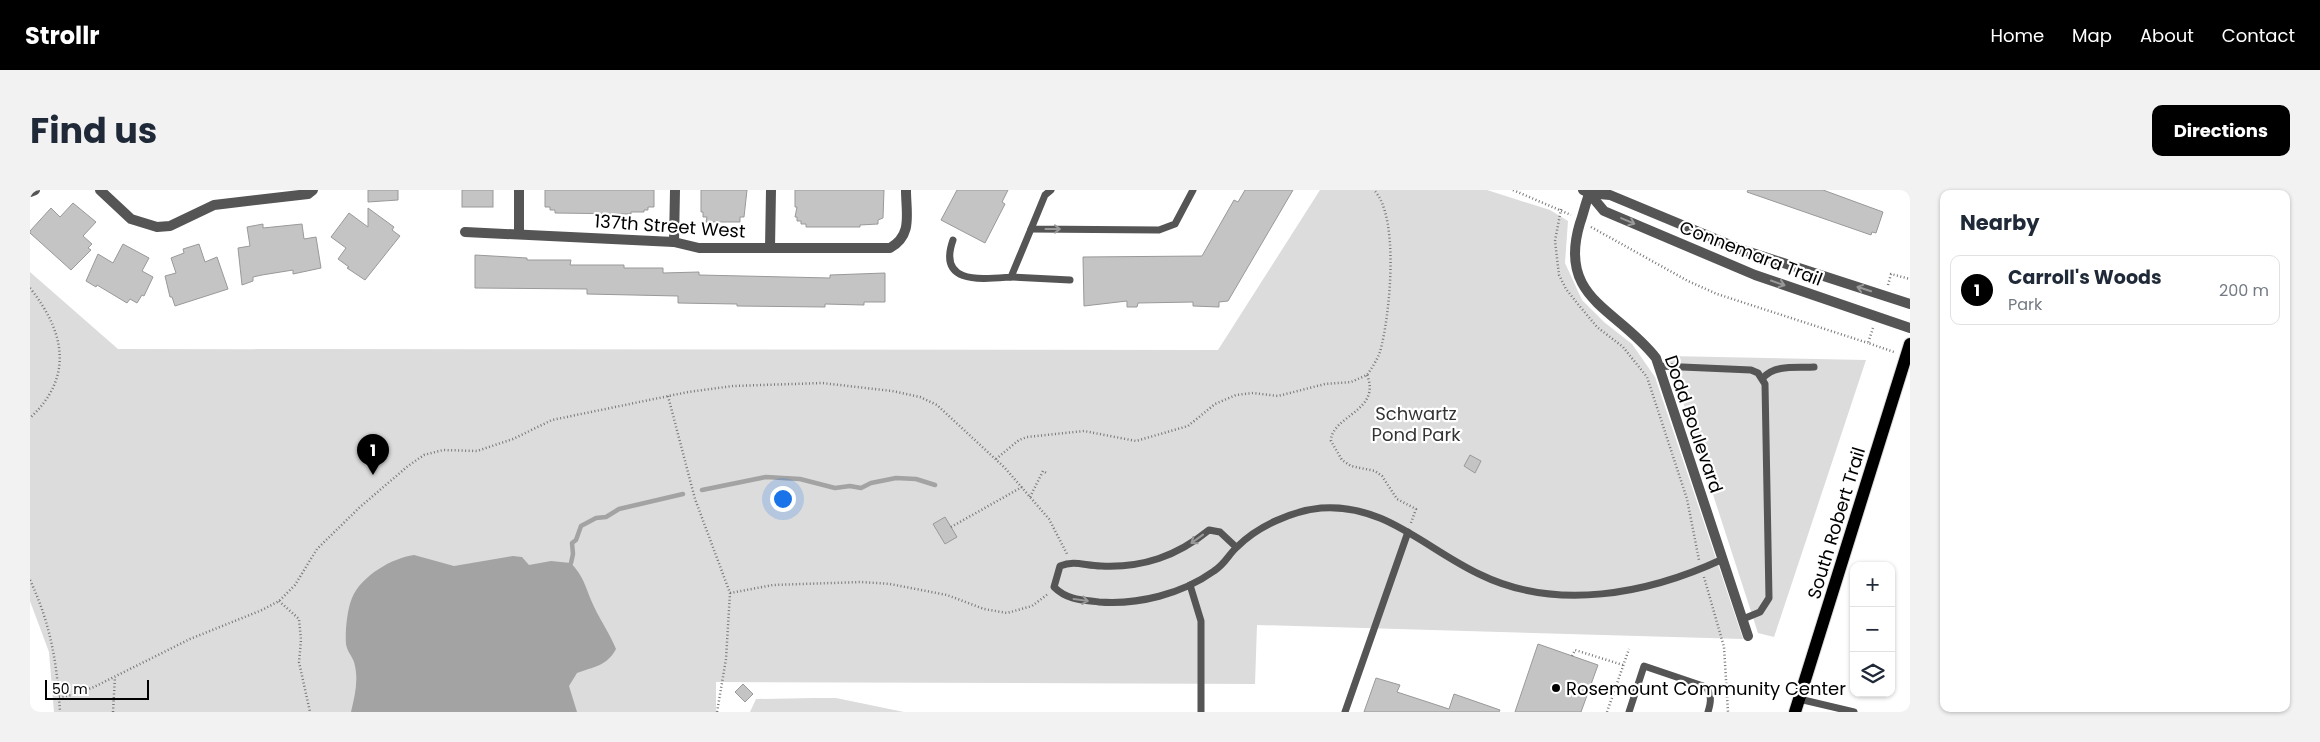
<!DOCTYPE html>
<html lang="en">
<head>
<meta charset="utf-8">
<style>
	body { margin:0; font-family:Poppins,sans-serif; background:#f2f2f3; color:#1f2937 }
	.controls { position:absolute; right:15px; bottom:15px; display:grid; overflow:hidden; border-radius:10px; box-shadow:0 1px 4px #0004 }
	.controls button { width:45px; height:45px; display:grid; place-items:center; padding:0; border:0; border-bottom:1px solid #e0e1e3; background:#fff; color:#1f2937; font:25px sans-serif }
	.scale { position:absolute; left:15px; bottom:12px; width:104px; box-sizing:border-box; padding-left:5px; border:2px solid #000; border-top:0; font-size:14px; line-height:18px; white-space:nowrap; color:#000; -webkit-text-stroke:4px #fff; paint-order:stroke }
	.you { position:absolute; left:752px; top:308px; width:18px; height:18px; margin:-12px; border:4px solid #fff; border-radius:50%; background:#1a73e8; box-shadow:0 0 0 8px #1a73e833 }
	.badge { display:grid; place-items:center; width:32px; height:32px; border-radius:50%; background:#000; color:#fff; font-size:16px; font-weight:700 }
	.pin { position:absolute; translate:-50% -41px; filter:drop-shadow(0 1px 2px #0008) }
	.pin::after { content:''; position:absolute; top:26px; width:18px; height:15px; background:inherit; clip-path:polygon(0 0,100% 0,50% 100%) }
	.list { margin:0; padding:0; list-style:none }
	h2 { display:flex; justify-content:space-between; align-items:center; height:65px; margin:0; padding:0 20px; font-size:21px }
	h2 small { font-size:16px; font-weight:400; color:#747a83 }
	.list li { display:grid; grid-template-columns:32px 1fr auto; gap:15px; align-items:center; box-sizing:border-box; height:70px; margin:0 10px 10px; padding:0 10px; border:1px solid #e0e1e3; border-radius:10px }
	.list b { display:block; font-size:19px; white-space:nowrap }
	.list p { margin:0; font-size:16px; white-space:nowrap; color:#747a83 }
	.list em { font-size:16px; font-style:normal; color:#747a83 }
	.icon { flex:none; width:28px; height:28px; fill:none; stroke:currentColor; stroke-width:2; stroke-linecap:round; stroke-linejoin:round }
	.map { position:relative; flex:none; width:1880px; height:522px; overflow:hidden; border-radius:10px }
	header { display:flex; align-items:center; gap:30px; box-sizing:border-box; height:70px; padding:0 25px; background:#000; color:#fff }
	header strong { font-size:24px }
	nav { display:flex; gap:28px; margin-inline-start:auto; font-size:18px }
	.intro { display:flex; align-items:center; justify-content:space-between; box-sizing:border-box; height:120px; padding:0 30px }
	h1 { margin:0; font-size:35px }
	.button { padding:12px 22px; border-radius:10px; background:#000; color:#fff; font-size:18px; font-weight:700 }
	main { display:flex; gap:30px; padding:0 30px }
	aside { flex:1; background:#fff; border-radius:10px; box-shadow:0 1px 4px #0004 }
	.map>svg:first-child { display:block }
</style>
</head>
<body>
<header>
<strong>Strollr</strong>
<nav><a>Home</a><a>Map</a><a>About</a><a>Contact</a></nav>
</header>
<div class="intro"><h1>Find us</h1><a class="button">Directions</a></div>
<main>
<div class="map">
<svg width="1880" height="522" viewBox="0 0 1880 522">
	<rect width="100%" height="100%" fill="#fff"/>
	<!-- green -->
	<g fill="#dcdcdc">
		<path d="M1290,0H1457L1520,20L1538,31L1535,73L1552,110L1574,132L1602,154L1625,187L1713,449L1227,435L1225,494L686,492V522H24L19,462L0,411V82L88,159L1188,160Z"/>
		<path d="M1638,166L1836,170L1744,447L1728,443Z"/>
		<path d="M784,508H806L874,522H720L726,509Z"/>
	</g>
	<!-- water -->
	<path fill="#a3a3a3" d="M384,365L424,376L483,366L492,367L499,375L521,371L541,373C553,386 555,395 561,410C568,427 579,442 586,459C577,476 563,477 547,483L539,496L547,522H321C325,505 329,489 324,472C322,466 317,461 316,454C315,442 317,420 322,408C331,386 362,368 384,365Z"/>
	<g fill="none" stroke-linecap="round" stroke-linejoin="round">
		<!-- stream -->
		<g stroke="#a3a3a3" stroke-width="4.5">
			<path d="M672,300L736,287L770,289L805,298L820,296L831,298L841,293L866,288L886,289L905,295"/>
			<path d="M541,373L543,364L542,353L546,350L551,336L566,328L576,327L589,319L653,304"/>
		</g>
	</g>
	<!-- building -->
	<g fill="#c4c4c4" stroke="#999">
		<path d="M338,0H368V10L338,12Z"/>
		<rect x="432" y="0" width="31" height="17"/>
		<path d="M515,0H624V17H618V20H614V22H601V24L525,23V20H520V17H515Z"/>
		<path d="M671,0H717L714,27H710V32H676L677,27H673V22H671Z"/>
		<path d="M765,0H854L853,28L848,30V34L830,35V37H776V34H771V31H767V27H765L767,17H765Z"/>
		<path d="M927,0H978L972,12L975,14L955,53L911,30Z"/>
		<path d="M1215,0H1263L1198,111L1189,112V117L1163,116V112L1108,113L1107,117H1097V111L1054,116L1053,67L1172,66L1204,10L1208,12Z"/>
		<path d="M1718,0H1793L1853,22L1846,43L1842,42L1841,45L1717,2Z"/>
		<path d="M43,13L66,32L53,46L62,54L58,58L61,60L41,80L0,43V41L21,18L30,27Z"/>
		<path d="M338,18L364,37L362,40L370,46L335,90L317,78L319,77L308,69L316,58L301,47L319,23L338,37Z"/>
		<path d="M233,34V38L272,34L274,49L286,47L291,78L263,84V80L232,85L223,87V91L212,95L208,58L220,56L217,37Z"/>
		<path d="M93,54L119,68L112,81L123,87L114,106L112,105L107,113L100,109L97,113L67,95L66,97L56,91L68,64L83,73Z"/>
		<path d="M169,54L175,72L187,67L198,99L145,116L142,107H140L135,86L146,83L141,68L154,63L153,59Z"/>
		<path d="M445,65L497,68V70H541L540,75H594V78H633V83L669,82V85L800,88V85L855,83V112H834V115L795,114V117L707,116V114L648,113V106L557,104V99L445,98Z"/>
		<path d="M1440,265L1451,271L1445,283L1434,276Z"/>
		<path d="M915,327L927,347L915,354L903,334Z"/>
		<path d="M1508,454L1568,475L1551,522H1485Z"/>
		<path d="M1346,488L1370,495L1367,502L1419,519L1424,504L1470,520L1469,522H1334Z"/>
		<path d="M713,494L723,504L715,512L705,502Z"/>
	</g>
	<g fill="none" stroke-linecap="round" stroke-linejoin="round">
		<!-- primary casing -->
		<g stroke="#dbdbdb" stroke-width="14">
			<path id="primary" d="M1765,522L1880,154"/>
		</g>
		<!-- path -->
		<g stroke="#777" stroke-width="2.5" stroke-dasharray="1 2.5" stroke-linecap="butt">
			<path d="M1483,0L1541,25"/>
			<path d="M1531,19L1525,51L1529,85L1536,99L1547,113L1567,137L1593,157L1617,187L1657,309L1669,370"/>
			<path d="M1561,37L1658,91L1687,104L1838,153"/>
			<path d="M1858,95L1861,84L1880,89"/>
			<path d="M0,98C35,142 44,187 0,228"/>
			<path d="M1843,138L1838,153L1864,162"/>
			<path d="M1337,185C1352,221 1301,226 1301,251L1312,270L1321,276L1345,281L1352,286L1367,309L1386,319L1381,333"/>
			<path d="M638,206L665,309L700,403L696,469L687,522"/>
			<path d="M966,269L989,250L997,247L1054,241L1106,251L1158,236L1185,214L1206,205L1223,203L1248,206L1295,194L1321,192L1337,185C1342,178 1347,170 1350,162C1360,126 1370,27 1344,0"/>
			<path d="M1000,307L1013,281L1018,284"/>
			<path d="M921,337L992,297"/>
			<path d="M1674,387L1694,457L1698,522"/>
			<path d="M0,390C21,435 27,473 30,522"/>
			<path d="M700,403L743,395L831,392L860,394L917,405L954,419L977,423L1002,416L1018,404"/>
			<path d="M249,411L269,429L271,450L269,472L280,522"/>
			<path d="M1542,466L1545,460L1593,475"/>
			<path d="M29,507L42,505L64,497L160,449L232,420L249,411L265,395L287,359L330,317L378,276L394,265L413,260L447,261L483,249L522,230L658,202L703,196L792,193L862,201L890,207L907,215L975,278L1019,329L1037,364"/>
			<path d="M83,522L85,487"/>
			<path d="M1577,522L1599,459"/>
		</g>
		<!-- service -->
		<g stroke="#555" stroke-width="7">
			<path d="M1021,0L1015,5L1001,39L1129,40L1145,34L1163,0"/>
			<path d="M923,50C907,95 952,89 981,87L1001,39"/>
			<path d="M981,87L1040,90"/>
			<path d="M1629,176L1721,180L1728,183L1735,194L1739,408L1730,422L1713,429"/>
			<path d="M1733,188C1745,174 1767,178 1784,177"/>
			<path d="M1206,357L1190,342L1179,340C1147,366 1113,378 1071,376C1055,376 1045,370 1030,376L1024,397C1037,410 1052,410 1069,412C1108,415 1152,404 1184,381C1196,373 1198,365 1207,357C1228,336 1262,321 1291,318C1354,313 1396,359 1449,384C1526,422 1618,404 1693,369"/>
			<path d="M1160,395L1171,431V522"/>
			<path d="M1769,509L1824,522"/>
			<path d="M1315,522L1378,342"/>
			<path d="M1599,522L1614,476L1676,497C1682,506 1681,512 1678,522"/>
		</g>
		<!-- minor -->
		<g stroke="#555" stroke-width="10">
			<path d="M70,0L101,29L127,37L140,36L184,15L278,4L283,0"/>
			<path d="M489,0V43"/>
			<path d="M1561,0C1556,10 1554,22 1550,33C1527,109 1587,118 1626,168L1718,446"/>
			<path d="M0,2L5,0"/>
			<path d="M435,42L644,52L669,58H860C883,45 876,24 876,0"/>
			<path d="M644,52L645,0"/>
			<path d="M740,58L741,0"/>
		</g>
		<!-- tertiary -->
		<g stroke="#555" stroke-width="10">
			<path d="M1553,0L1559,3L1580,5L1710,59L1880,114"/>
			<path d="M1559,3L1574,21L1725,85L1880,138"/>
		</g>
		<!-- primary -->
		<use href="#primary" stroke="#000" stroke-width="12"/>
	</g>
	<!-- one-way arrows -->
	<defs><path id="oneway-shaft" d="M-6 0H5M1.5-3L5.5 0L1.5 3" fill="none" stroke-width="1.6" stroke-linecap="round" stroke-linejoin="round" transform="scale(1.25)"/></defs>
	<g stroke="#999">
		<use href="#oneway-shaft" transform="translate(1598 31) rotate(23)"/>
		<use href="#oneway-shaft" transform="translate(1023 39)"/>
		<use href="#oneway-shaft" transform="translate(1748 93) rotate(19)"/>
		<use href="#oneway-shaft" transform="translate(1834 99) rotate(-162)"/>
		<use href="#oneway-shaft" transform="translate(1167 349) rotate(144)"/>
		<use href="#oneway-shaft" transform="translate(1051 410) rotate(8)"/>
	</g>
	<!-- markers -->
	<circle fill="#000" stroke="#fff" stroke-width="2" cx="1526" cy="498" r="5"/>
	<g text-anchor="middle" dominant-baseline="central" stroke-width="4.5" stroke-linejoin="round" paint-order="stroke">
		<!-- street labels -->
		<g font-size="18" fill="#000" stroke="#fff">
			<text transform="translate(640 36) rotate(4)">137th Street West</text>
			<text transform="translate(1721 63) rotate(21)">Connemara Trail</text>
			<text transform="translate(1664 234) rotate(71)">Dodd Boulevard</text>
			<text transform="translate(1806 333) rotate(-73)">South Robert Trail</text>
		</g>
		<!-- park labels -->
		<g font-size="18" fill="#333" stroke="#fff">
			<text x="1386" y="223">Schwartz<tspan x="1386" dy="21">Pond Park</tspan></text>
		</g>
		<!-- poi labels -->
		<g font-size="18" fill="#000" stroke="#fff" text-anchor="start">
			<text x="1536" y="498">Rosemount Community Center</text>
		</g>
	</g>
</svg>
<div class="controls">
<button>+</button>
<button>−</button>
<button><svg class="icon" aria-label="layers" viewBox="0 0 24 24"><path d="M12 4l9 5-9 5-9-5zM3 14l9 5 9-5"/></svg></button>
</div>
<div class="scale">50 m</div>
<div class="you"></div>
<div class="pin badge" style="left:343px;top:285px">1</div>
</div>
<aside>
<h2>Nearby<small></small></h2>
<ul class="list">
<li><span class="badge">1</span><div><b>Carroll's Woods</b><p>Park</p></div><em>200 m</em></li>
</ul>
</aside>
</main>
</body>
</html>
